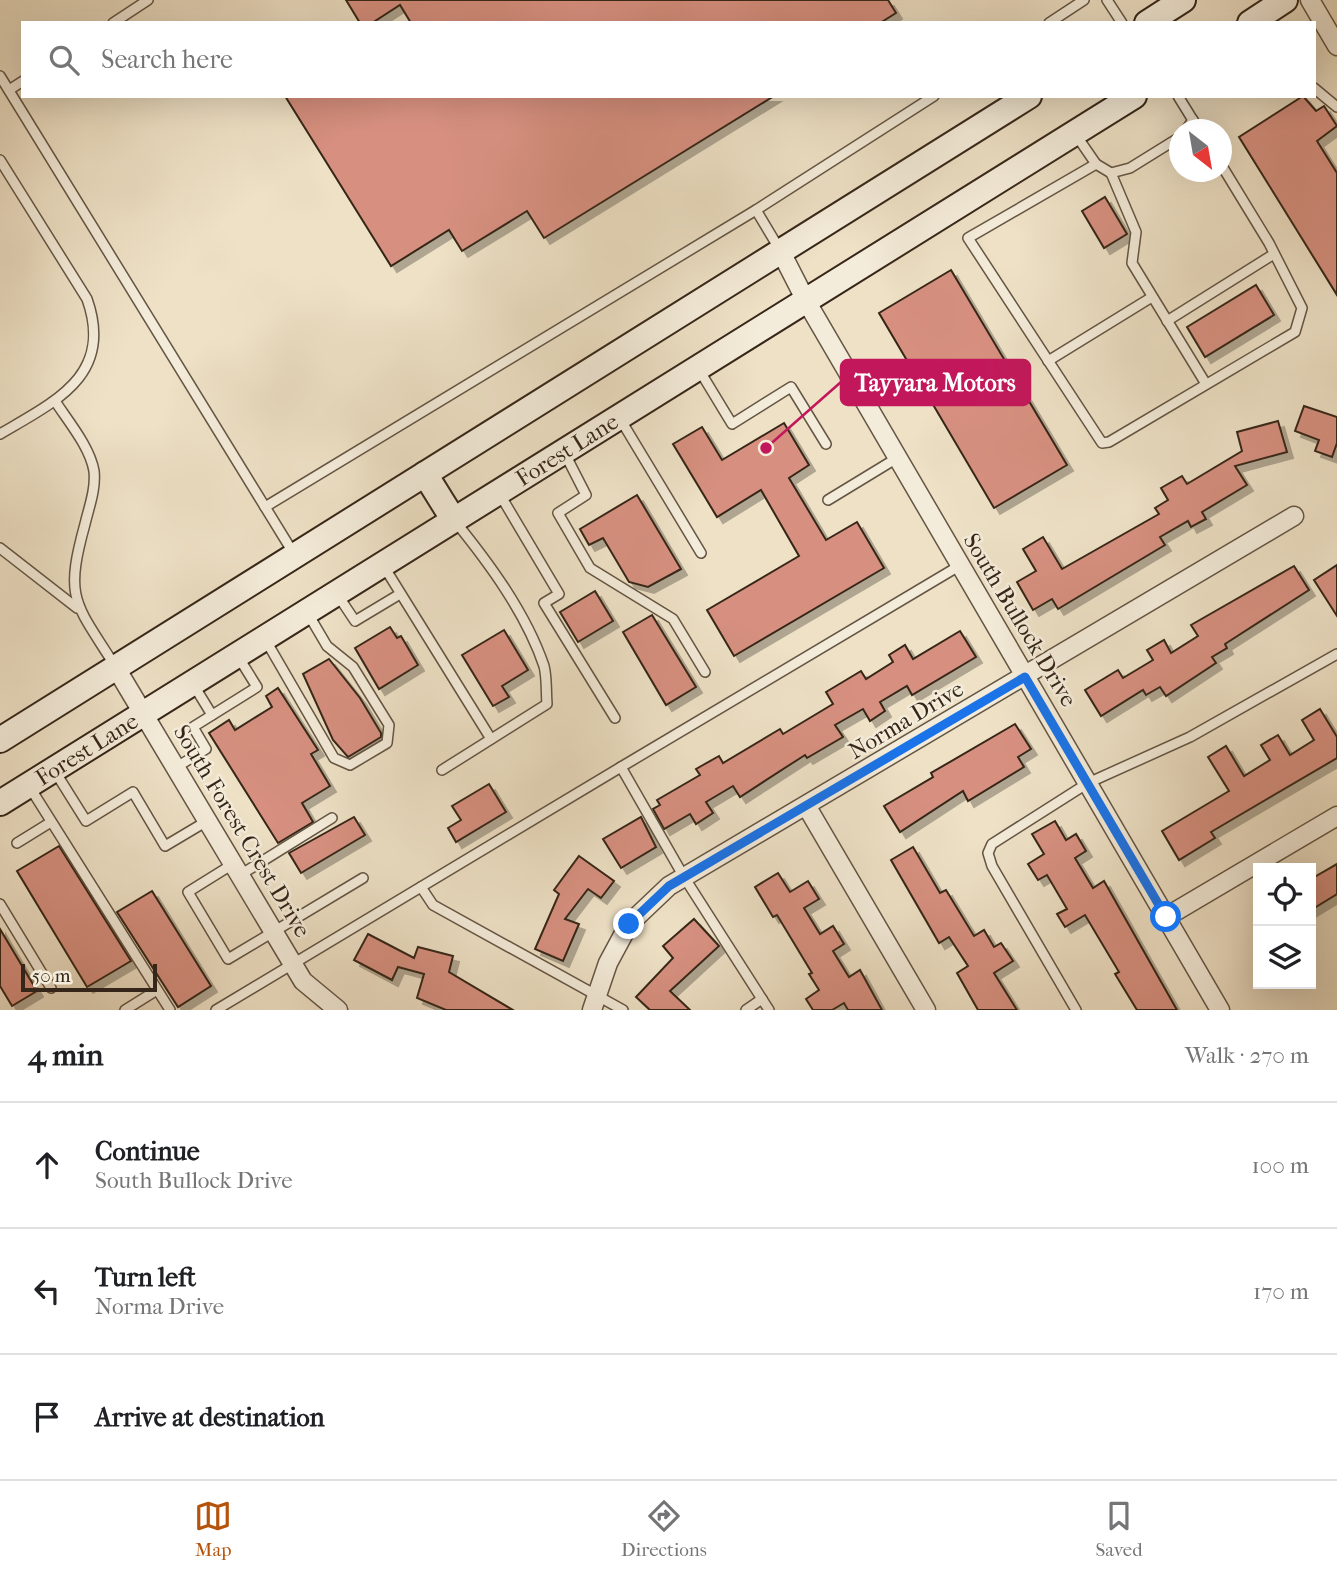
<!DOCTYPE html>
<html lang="en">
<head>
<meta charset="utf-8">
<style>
	body { margin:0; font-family:"IM FELL French Canon",serif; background:#f2f2f2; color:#202124 }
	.controls { position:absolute; right:21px; bottom:21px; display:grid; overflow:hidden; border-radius:0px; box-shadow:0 7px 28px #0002 }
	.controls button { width:63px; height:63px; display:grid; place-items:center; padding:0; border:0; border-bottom:2px solid #e0e0e0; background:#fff; color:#202124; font:35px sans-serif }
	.compass { position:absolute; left:1169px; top:119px; width:63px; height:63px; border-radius:50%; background:#fff; box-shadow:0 7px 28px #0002; rotate:149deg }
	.scale { position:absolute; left:21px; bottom:18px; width:136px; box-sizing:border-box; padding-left:7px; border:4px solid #362619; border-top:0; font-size:19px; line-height:24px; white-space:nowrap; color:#362619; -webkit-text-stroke:5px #f4ecda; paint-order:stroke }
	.stop { position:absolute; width:21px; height:21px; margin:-16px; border:5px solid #1a73e8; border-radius:50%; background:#fff }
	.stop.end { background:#1a73e8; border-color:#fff; box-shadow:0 2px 7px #0008 }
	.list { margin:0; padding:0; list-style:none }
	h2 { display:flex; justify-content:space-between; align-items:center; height:91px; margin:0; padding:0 28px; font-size:30px }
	h2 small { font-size:23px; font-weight:400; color:#757577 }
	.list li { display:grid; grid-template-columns:46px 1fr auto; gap:21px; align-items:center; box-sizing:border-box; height:126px; padding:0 28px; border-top:2px solid #e0e0e0 }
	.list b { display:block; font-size:26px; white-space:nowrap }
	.list p { margin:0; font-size:23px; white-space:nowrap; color:#757577 }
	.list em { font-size:23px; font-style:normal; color:#757577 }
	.icon { flex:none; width:38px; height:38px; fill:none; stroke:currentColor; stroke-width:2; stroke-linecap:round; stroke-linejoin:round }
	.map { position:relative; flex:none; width:1337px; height:1010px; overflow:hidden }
	.search { position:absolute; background:#fff; box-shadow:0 7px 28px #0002; left:21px; right:21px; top:21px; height:77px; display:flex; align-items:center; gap:18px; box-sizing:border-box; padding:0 24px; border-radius:0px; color:#757577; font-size:26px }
	.sheet { height:469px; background:#fff }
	nav { display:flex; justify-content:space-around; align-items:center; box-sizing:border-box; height:98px; border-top:2px solid #e0e0e0; background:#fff; font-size:19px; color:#757577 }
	nav a { display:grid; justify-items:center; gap:4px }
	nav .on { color:#b45309 }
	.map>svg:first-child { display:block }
</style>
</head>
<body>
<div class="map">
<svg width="1337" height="1010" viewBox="0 0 1337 1010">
	<defs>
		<filter id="shadow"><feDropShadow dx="6" dy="6" stdDeviation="0" flood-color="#0004"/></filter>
	</defs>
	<rect width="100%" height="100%" fill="#eee1c6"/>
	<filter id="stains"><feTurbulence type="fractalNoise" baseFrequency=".00286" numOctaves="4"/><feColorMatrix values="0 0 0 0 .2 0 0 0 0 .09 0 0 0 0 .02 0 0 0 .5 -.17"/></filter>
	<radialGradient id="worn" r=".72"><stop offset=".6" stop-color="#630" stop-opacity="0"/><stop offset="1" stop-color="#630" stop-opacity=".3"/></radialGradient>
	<!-- building -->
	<g fill="#d79080" stroke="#362619" stroke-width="2" filter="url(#shadow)">
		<path d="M346,0H888L896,13L880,23H411L400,5L372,23H360Z"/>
		<path d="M285,96H774L544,238L527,211L462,251L449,230L391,266Z"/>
		<path d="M1303,96L1316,111L1324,106L1337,126L1317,141L1337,173V295L1239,137Z"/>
		<path d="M1105,197L1127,234L1104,248L1082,211Z"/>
		<path d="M951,270L1067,465L994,508L879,313Z"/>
		<path d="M1256,285L1274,315L1205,357L1187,327Z"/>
		<path d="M1304,406L1337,417V443L1332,457L1315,451L1319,440L1295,431Z"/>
		<path d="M1278,421L1287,452L1235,466L1247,485L1202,512L1206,519L1191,527L1188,521L1160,537L1165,545L1058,609L1052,599L1033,610L1017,582L1036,571L1023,549L1043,537L1062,569L1159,514L1155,508L1168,500L1161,488L1182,476L1187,484L1242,451L1237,432Z"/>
		<path d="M784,423L809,465L789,478L826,540L857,522L884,568L734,656L707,610L799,556L761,490L717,517L673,444L702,427L722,460Z"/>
		<path d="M637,495L681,569L648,587L629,582L603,538L589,545L580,529Z"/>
		<path d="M1337,565V616L1314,580Z"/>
		<path d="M1294,566L1309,590L1225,644L1227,648L1212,657L1216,663L1166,696L1160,687L1146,695L1143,690L1101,716L1085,690L1118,670L1123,678L1153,660L1147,650L1164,640L1171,653L1198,636L1191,625Z"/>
		<path d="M595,591L613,621L578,642L560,612Z"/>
		<path d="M652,615L696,687L666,705L623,632Z"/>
		<path d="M390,627L397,638L401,636L418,665L379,689L355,648Z"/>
		<path d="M504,630L528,670L502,686L509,697L493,706L462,655Z"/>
		<path d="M960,631L976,657L912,695L907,686L880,702L885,711L870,721L863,709L835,725L843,737L807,758L805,755L740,797L733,786L706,802L713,813L696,824L690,814L664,829L653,809L660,805L657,800L700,775L696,769L719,756L723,763L780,729L783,734L833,704L826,692L861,671L866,679L893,662L889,655L905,645L913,659Z"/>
		<path d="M329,659L360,698L381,733V737L348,757L333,740L303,674Z"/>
		<path d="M278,688L318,750L311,754L330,786L302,803L313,822L278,843L209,733L229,720L235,730L272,707L266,696Z"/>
		<path d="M1320,709L1337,737V758L1211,832L1215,838L1179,860L1162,831L1229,791L1208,757L1226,746L1244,776L1270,760L1261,745L1278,735L1290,755L1314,740L1302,720Z"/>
		<path d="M1015,724L1031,749L1018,757L1024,767L968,801L963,791L900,832L884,806L933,777L931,773Z"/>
		<path d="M489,784L506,812L456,842L448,828L461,820L452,806Z"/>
		<path d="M354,817L365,835L301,873L289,853Z"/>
		<path d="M641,817L656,847L621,868L603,839Z"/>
		<path d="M1055,821L1066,840L1076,834L1086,851L1075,858L1093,888L1104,881L1177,1010H1137L1115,974L1119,972L1085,915L1065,927L1057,914L1067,909L1047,875L1038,880L1028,864L1044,854L1032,834Z"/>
		<path d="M59,846L131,961L87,987L17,871Z"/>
		<path d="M913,847L940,893L946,890L974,936L984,930L994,947L1001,943L1013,961L994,973L1017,1010H978L957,973L968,966L949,937L939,943L891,860Z"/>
		<path d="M579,856L614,881L601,898L588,889L565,919L579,924L563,961L535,949L559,894L554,890Z"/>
		<path d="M1337,864V894L1311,910V879Z"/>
		<path d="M778,873L790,892L808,881L819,899L804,908L820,934L833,926L844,944L833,951L849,977L860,970L882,1010H848L844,1003L832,1010H813L806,999L819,990L809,974L812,973L777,915L773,917L755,887Z"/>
		<path d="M152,891L211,986L178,1007L117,912Z"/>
		<path d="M694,919L719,946L670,991L690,1010H650L636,997L673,958L663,946Z"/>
		<path d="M0,929L37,991L12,1006L0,986Z"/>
		<path d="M368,934L414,958L418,947L453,956L449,972L513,1010H446L417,998L424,974L398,967L392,980L354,960Z"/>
	</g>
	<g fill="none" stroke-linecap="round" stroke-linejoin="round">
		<!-- lane casing -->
		<g stroke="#645544" stroke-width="12">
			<g id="lane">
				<path d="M1107,0L1122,23"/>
				<path d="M113,23L148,0"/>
				<path d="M1049,23L1084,0"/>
				<path d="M0,76L294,554"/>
				<path d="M1314,88L1337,107"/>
				<path d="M9,90L23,81"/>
				<path d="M1178,96L1199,130"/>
				<path d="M1186,130L1193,120"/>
				<path d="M1076,135L1096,164"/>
				<path d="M1180,137L1130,168L1111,173L1096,164L968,238L1102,443L1109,442L1295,332L1302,308L1269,243L1222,166"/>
				<path d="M0,160L87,299C114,375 56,401 0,434"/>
				<path d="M1111,173L1136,232L1132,263L1206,384"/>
				<path d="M756,210L780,250"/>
				<path d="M1167,321L1274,254"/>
				<path d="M1048,361L1152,297"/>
				<path d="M698,368L732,424L791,387L826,444"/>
				<path d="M55,401C68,421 90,447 94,471C96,489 89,507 85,524C64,600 75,602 115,666"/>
				<path d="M619,417L701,553"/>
				<path d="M564,452L586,495L558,513L590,568L673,619L705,672"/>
				<path d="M499,493L559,594L544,603L615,718"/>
				<path d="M828,500L897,458"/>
				<path d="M265,507L756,210L934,96"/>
				<path d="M0,548L77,608"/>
				<path d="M383,565L491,739"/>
				<path d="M337,594L355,621L400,594"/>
				<path d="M265,639L334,758L350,765L387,743L389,725L353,667L327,646L307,612"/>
				<path d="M193,684L212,715"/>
				<path d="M621,767L959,566"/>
				<path d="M175,768L206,749L193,727L257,687L239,658"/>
				<path d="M54,770L86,821L133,792L165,846L207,821"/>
				<path d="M442,770L547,704C546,692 547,677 544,666C526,613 489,563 454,520"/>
				<path d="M29,786L170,1010"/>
				<path d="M17,843L51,822"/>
				<path d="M233,864L188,892L228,959L363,878"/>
				<path d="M240,875L332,818"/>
				<path d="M421,887L433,905L623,1010"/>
				<path d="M0,904L51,988"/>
				<path d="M125,1010L157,990"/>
				<path d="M216,1010L621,767L684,877L769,1010"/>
				<path d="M746,1010L762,999"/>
				<path d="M1076,1010L992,866L988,853L992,844L1088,783L1190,737L1337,654"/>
			</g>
		</g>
		<!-- street casing -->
		<g stroke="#645544" stroke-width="21">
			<g id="street">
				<path d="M1310,0L1337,46"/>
				<path d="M781,252L805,299L1220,1010"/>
				<path d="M116,668L303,981L338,1010"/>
				<path d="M807,807L926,1010"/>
				<path d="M1166,917L1337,816"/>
				<path d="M592,1010L608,963L629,924L669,886L1294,516"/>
			</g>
		</g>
		<!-- secondary casing -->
		<g stroke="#362619" stroke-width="28">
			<g id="secondary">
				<path d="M1147,23L1183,0"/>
				<path d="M1250,23L1285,0"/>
				<path d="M425,474L453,519"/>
				<path d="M0,740L1029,96"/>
				<path id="s1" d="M0,803L1134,96"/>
			</g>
		</g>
		<!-- lane -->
		<use href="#lane" stroke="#f4ecda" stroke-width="9"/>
		<!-- street -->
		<use href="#street" stroke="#f4ecda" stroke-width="18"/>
		<!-- secondary -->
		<use href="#secondary" stroke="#f4ecda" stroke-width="24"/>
	</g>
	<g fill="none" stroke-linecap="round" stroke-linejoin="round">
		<!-- route -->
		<path stroke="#1a73e8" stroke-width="9" d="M629,924L669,886L1025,677L1166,917"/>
	</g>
	<g text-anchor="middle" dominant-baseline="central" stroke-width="5" stroke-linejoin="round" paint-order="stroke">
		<!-- street labels -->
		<g font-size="23" fill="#362619" stroke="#f4ecda">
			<text stroke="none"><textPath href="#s1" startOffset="668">Forest Lane</textPath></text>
			<text transform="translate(1020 620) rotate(59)">South Bullock Drive</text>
			<text transform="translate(906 720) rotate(-31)">Norma Drive</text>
			<text stroke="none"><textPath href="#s1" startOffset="102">Forest Lane</textPath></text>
			<text transform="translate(242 831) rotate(59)">South Forest Crest Drive</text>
		</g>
	</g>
	<!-- callouts -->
	<path fill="none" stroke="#c2185b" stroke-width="2.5" d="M766 448L841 382"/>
	<circle fill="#c2185b" stroke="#f4ecda" stroke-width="2.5" cx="766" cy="448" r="7"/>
	<rect fill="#c2185b" stroke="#c2185b" stroke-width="2.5" x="841" y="360" width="189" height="45" rx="7"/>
	<g font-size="24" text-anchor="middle" font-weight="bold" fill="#fff">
		<text x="935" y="391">Tayyara Motors</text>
	</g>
	<rect width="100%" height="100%" filter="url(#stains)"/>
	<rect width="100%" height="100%" fill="url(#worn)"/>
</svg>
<div class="controls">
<button><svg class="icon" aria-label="locate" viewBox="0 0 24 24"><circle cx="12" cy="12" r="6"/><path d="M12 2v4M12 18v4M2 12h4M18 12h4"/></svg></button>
<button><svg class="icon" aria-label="layers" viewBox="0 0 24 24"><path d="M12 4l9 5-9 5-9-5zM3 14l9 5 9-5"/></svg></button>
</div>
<svg class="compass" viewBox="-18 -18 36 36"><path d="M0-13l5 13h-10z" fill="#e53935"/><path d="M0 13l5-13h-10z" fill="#757577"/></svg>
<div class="scale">50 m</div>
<div class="stop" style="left:1166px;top:917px"></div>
<div class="stop end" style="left:629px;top:924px"></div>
<div class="search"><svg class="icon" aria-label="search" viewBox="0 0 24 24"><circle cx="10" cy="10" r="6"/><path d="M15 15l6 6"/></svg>Search here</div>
</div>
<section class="sheet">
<h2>4 min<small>Walk · 270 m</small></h2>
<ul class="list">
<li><svg class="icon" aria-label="ahead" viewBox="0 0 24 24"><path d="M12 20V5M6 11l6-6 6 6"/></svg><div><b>Continue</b><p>South Bullock Drive</p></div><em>100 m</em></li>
<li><svg class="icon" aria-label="left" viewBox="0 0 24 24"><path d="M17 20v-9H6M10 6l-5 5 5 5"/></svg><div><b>Turn left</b><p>Norma Drive</p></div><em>170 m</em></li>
<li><svg class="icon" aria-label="arrive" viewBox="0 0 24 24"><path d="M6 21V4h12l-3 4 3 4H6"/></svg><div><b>Arrive at destination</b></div></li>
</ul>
</section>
<nav>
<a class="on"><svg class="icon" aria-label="map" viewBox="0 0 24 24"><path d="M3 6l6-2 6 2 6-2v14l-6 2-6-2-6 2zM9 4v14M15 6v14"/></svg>Map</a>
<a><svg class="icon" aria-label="directions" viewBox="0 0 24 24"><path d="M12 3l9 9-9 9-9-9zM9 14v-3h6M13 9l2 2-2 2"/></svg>Directions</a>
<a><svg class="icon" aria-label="saved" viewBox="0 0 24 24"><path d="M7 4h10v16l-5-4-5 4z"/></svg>Saved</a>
</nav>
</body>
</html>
